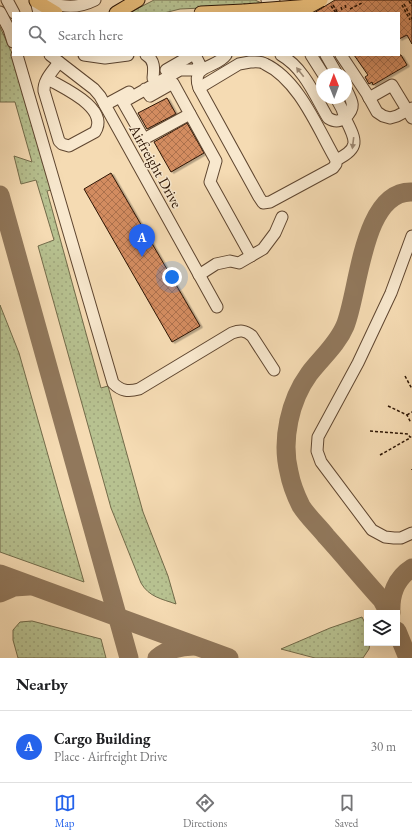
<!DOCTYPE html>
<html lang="en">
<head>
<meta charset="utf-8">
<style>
	body { margin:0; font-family:"EB Garamond",serif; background:#f6f6f6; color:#202124 }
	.controls { position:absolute; right:12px; bottom:12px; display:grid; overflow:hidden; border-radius:0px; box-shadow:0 4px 16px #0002 }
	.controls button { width:36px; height:36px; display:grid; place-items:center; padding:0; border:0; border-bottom:1px solid #e0e0e0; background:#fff; color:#202124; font:20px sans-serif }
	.compass { position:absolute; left:316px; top:68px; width:36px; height:36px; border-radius:50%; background:#fff; box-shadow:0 4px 16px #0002; rotate:359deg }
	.you { position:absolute; left:172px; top:277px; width:14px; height:14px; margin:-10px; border:3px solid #fff; border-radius:50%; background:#1a73e8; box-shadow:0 0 0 6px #1a73e833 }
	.badge { display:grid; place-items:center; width:26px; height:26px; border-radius:50%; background:#2563eb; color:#fff; font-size:13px; font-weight:700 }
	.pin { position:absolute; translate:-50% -33px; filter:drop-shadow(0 1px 2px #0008) }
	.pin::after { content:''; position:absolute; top:21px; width:14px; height:12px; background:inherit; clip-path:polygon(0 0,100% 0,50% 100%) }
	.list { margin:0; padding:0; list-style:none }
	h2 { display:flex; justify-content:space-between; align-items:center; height:52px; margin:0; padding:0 16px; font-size:17px }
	h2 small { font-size:13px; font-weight:400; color:#757577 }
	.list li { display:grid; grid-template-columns:26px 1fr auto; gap:12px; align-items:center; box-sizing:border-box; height:72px; padding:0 16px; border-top:1px solid #e0e0e0 }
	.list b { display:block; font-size:15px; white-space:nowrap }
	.list p { margin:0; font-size:13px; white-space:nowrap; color:#757577 }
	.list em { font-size:13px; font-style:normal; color:#757577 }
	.icon { flex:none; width:22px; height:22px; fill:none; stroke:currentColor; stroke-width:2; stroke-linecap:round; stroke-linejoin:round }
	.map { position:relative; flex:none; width:412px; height:658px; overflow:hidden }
	.search { position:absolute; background:#fff; box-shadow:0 4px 16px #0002; left:12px; right:12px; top:12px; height:44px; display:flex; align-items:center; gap:10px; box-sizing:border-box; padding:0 14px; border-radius:0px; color:#757577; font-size:15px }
	.sheet { height:124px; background:#fff }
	nav { display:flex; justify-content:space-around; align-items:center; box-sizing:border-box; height:56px; border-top:1px solid #e0e0e0; background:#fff; font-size:11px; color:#757577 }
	nav a { display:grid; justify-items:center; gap:2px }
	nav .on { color:#2563eb }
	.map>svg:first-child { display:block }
</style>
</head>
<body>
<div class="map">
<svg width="412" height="658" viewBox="0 0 412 658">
	<defs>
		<pattern id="grass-dots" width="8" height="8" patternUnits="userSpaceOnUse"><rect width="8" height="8" fill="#b7c190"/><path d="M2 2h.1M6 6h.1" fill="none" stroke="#9ea57b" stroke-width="1.8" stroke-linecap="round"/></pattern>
		<pattern id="building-cross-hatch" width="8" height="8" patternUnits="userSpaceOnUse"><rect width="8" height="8" fill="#d38c61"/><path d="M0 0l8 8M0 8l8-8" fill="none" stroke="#ac714e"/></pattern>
		<filter id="shadow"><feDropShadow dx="2.5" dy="1.5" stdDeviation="0" flood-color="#0004"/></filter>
	</defs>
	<rect width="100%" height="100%" fill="#f5dbb3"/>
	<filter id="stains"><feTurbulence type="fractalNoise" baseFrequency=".005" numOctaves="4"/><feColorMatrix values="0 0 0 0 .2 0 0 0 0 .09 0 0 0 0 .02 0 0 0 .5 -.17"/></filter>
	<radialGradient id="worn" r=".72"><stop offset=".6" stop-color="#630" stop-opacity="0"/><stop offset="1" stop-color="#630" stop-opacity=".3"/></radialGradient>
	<!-- grass -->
	<g fill="url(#grass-dots)" stroke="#726b4a">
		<path d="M154,0H255L266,5L180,9L164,13H129Z"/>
		<path d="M0,27L16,62L51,190L47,191L101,388L108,386L143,512L168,576L176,604C162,599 149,597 141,583L111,508L38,246L54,240L36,180L21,184L14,156L32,162L15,102H0Z"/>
		<path d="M0,305L19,353L84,582L0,552Z"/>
		<path d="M362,617L367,627V643H370L369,649L363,658H315L281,649L330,628Z"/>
		<path d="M32,621L101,639L106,658H18L13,640V630L20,622Z"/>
	</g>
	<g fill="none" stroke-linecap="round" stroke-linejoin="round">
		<!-- taxiway -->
		<g stroke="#91785c" stroke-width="19">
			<path d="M0,195L129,658"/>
			<path d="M0,574L229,658"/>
			<path d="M0,593L14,587L29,586"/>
			<path d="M389,613L382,600C363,579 345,557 326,536C318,526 308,517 301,506C296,496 291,483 289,472C281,440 290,400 309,374C321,358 337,345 345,326C359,293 362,190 412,192"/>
			<path d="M391,613C390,595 396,578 412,568"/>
			<path d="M397,631L408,658"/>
			<path d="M157,658C168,649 180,646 194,646"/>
		</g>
	</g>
	<!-- building -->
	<g fill="url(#building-cross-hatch)" stroke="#2d1504" filter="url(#shadow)">
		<path d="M335,0H412V44L407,35L399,39V13H314Z"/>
		<path d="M354,55H401L407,65L373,85L372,82L369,84L365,77L368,75Z"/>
		<path d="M167,98L176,114L147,129L138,113Z"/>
		<path d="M187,123L204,153L171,172L154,142Z"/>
		<path d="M111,173L200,326L172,342L84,189Z"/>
	</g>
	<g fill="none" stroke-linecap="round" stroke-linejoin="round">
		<!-- minor casing -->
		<g stroke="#5f4630" stroke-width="13">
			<g id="minor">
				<path d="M7,0L14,13"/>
				<path d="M267,0L275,4"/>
				<path d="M0,12L9,29L13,42"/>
				<path d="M39,13L36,1C59,5 73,11 95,0"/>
				<path d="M17,55L113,383C121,391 128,392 139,389L232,333C240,330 245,330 252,336L274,370"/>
				<path d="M50,55L94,89L100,96L217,307"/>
				<path d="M84,55L105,58L128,55"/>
				<path d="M146,55C155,60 154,69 153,78"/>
				<path d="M281,55C304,68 315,96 328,118C335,122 338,122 345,118L342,109L336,98"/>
				<path d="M311,55L323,74"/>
				<path d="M326,55L337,74"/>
				<path d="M341,55L367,94L377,112L383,116L390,118L397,116L412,108"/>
				<path d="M250,62C255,62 261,61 265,64C299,80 318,129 336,160V164L333,168L270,202L263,203L259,197L199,88L239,64Z"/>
				<path d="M166,70L192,55"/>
				<path d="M48,79C63,88 110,108 95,132L69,146L62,144L59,141L44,91C43,80 53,71 59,62"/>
				<path d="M199,88C190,64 216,69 226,55"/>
				<path d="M145,89L150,96L173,83L190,114L144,139L123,102L180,70H195L200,65L195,55"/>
				<path d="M369,98L392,85L412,118"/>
				<path d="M105,105L129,92"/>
				<path d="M190,114L216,161L210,182L251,256"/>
				<path d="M336,160C361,148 356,140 345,118C356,108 353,102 346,89"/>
				<path d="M412,236L391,293L358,363L318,437L317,451L321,462L372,530L385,537L394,538H401L412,533"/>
				<path d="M199,275L216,264L230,261L239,263L263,249L275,233L282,217"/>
			</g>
		</g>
		<!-- major casing -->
		<g stroke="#2d1504" stroke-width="15">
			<g id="major">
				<path d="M36,1L56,13"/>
				<path d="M116,13L138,0"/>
				<path d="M201,13L244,11"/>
			</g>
		</g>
		<!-- path -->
		<g stroke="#2d1504" stroke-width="1.5" stroke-dasharray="3 2" stroke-linecap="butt">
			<path d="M412,0V1"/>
			<path d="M409,1L412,6"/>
			<path d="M404,4L412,19"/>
			<path d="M333,5L338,13"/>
			<path d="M345,5L346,8"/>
			<path d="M402,5L410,20"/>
			<path d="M331,6L336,13"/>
			<path d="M341,7L342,10"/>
			<path d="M350,9L362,3"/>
			<path d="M405,376L412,389"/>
			<path d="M388,406L407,415L411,423"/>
			<path d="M407,415L412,412"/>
			<path d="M370,431L408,434L410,437H412"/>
			<path d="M380,455L410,438"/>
			<path d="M412,470V469"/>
		</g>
		<!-- minor -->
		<use href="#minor" stroke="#f8e8ce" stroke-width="11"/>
		<!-- major -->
		<use href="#major" stroke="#eabe7a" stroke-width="13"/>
		<!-- major-bridge casing -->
		<g stroke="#2d1504" stroke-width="15" stroke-linecap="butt">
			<path id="major-bridge" d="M244,11L310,6L321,0"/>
		</g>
		<!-- major-bridge -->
		<use href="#major-bridge" stroke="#eabe7a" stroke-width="13"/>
	</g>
	<!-- one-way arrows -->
	<defs><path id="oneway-solid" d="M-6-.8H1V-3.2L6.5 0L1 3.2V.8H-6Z"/></defs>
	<g fill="#9d8973">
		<use href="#oneway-solid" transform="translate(300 72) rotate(-128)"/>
		<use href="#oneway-solid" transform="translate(353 143) rotate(97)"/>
	</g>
	<g text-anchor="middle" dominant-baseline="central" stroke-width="3" stroke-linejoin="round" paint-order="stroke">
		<!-- street labels -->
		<g font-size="15" fill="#2d1504" stroke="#f8e8ce">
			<text transform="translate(156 166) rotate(61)">Airfreight Drive</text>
		</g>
	</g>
	<rect width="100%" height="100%" filter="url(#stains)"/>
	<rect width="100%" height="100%" fill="url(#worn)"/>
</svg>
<div class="controls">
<button><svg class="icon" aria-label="layers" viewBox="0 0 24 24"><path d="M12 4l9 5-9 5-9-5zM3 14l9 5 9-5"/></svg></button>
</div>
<svg class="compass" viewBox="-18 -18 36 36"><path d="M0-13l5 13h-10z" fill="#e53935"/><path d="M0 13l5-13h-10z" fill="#757577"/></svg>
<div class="you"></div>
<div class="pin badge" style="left:142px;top:257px">A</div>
<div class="search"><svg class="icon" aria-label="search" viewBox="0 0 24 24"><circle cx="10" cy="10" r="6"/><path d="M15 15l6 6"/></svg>Search here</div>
</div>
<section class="sheet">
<h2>Nearby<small></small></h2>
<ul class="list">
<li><span class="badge">A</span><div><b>Cargo Building</b><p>Place · Airfreight Drive</p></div><em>30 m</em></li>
</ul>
</section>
<nav>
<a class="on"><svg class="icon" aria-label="map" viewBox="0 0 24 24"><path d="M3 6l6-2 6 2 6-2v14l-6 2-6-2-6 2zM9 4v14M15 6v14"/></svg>Map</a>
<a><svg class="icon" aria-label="directions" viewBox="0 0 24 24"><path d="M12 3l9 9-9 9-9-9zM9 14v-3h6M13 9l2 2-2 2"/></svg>Directions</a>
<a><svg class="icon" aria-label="saved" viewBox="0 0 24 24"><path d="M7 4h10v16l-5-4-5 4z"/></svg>Saved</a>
</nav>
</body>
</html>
